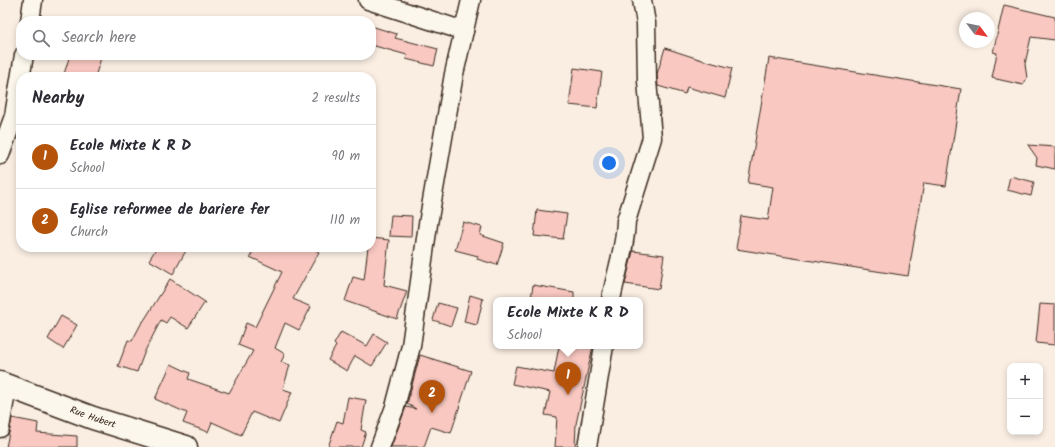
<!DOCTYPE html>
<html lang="en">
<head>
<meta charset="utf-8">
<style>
	body { margin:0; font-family:Kalam,sans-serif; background:#f2f2f3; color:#2b2b33 }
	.controls { position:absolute; right:12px; bottom:12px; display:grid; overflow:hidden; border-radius:8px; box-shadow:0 2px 6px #0003 }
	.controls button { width:36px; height:36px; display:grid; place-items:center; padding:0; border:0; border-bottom:1px solid #e1e1e2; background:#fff; color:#2b2b33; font:20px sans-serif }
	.compass { position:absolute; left:959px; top:12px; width:36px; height:36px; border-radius:50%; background:#fff; box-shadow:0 2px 6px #0003; rotate:122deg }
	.you { position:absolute; left:609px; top:163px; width:14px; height:14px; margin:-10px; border:3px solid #fff; border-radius:50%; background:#1a73e8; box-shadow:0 0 0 6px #1a73e833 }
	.badge { display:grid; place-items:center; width:26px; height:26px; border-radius:50%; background:#b45309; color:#fff; font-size:13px; font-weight:700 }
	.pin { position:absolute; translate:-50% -33px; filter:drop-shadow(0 1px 2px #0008) }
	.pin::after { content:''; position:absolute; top:21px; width:14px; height:12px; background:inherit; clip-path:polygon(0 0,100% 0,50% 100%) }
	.popup { position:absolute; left:493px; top:297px; width:150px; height:52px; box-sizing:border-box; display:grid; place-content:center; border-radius:8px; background:#fff; filter:drop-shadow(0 1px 3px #0005); font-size:13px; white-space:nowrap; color:#7c7c81 }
	.popup b { font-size:15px; color:#2b2b33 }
	.popup::after { content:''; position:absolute; left:50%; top:100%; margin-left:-8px; border:8px solid transparent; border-top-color:#fff }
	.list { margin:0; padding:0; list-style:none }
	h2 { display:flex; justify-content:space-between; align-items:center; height:52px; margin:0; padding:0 16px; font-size:17px }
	h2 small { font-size:13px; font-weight:400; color:#7c7c81 }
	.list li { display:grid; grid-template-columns:26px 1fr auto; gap:12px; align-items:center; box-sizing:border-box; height:64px; padding:0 16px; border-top:1px solid #e1e1e2 }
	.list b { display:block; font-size:15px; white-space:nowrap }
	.list p { margin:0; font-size:13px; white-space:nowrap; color:#7c7c81 }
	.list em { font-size:13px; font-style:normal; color:#7c7c81 }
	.icon { flex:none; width:22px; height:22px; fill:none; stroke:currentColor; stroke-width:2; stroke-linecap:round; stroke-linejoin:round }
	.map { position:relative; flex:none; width:1055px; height:447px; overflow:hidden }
	.search { position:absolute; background:#fff; box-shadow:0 2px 6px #0003; left:16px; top:16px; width:360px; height:44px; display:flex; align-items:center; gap:10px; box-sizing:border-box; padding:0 14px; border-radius:16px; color:#7c7c81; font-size:15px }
	.panel { position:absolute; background:#fff; box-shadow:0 2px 6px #0003; left:16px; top:72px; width:360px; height:180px; border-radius:16px }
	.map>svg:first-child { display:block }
</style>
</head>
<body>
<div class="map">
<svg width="1055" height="447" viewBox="0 0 1055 447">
	<rect width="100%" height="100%" fill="#faeee3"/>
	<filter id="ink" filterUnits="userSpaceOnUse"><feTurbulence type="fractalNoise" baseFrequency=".025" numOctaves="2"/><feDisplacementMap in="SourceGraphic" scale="8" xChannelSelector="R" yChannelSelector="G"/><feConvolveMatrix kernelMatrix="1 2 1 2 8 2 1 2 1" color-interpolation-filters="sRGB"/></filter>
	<g filter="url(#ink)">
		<!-- building -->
		<g fill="#f8c8c1" stroke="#3b2a1e">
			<path d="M1004,5L1055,17V40L1031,37L1025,64L1027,78L1023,85L992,78L997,53L993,52Z"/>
			<path d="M371,26L397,34L395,38L438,49L434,66L406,59L407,55L371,45Z"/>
			<path d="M665,48L702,60L732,68L725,98L687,87L685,94L658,86L657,74Z"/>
			<path d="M70,55H102L95,77H63Z"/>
			<path d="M769,58L961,89L946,186L924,183L908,276L736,249L741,216L768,220L773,187L748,183Z"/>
			<path d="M574,68L602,72L597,108L569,105Z"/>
			<path d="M1028,145L1055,147V169L1036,165L1037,158Z"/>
			<path d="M1010,176L1034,182L1031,196L1007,190Z"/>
			<path d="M537,210L567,214L563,239L534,236Z"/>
			<path d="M391,215L412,216L411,237L389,236Z"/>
			<path d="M463,222L482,227L480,235L504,243L497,265L477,259L478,256L455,250Z"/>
			<path d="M371,238L389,240L384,285L407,291L397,319L345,301L353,277L364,280L368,247H371Z"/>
			<path d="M157,247H188L173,274L149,260Z"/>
			<path d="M255,247H310L319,252L293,299L311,307L299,330L285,323L275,348L285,354L281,362L290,365L283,389L292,392L279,423L252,412L241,435L212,422L208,432L183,423L187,413L155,399L171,364L190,373L188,379L229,393L253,351L238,345L246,323L255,327L282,272L250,257Z"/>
			<path d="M633,251L664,255L659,289L625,284Z"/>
			<path d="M170,279L205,302L188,328L170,317L166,323L161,320L145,351L137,372L118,366L128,340L132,341L142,322H143Z"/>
			<path d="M533,285L574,292V300H539L531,299Z"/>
			<path d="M470,295L483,299L477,325L464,322Z"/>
			<path d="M438,303L457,308L451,326L433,320Z"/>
			<path d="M1040,304L1055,305V345L1036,343Z"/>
			<path d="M61,316L77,325L63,349L48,339Z"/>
			<path d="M341,332L367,346L374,334L387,342L372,366L355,356L347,371L328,360L336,346L334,344Z"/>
			<path d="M559,346H593L576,424L575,447H555L557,417L545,415L550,392L512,384L516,366L554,373Z"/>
			<path d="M420,355L471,371L451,433L431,427L424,447H391L406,407L416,409L407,404Z"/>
			<path d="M348,397L366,400L361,430L366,432L361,447H328L337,421L343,423Z"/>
			<path d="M12,418L38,423L37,433L77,436V447H6Z"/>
		</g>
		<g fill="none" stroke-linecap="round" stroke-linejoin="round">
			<!-- street casing -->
			<g stroke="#3b2a1e" stroke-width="21">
				<g id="street">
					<path d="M368,0L464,31"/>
					<path d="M30,21L33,0"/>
					<path d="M0,155L14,116L24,55"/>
					<path d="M611,300C616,272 625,251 626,221L652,138L647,81L646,23L642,0"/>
					<path d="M0,428L7,386"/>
					<path d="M380,447L395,407L411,346L428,224L454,74L471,0"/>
					<path d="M587,447L604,346"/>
				</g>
			</g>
			<!-- secondary casing -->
			<g stroke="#3b2a1e" stroke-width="25">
				<g id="secondary">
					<path id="s1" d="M0,383L93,418L186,447"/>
				</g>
			</g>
			<!-- street -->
			<use href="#street" stroke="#fbf7ec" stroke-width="18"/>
			<!-- secondary -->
			<use href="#secondary" stroke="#fbf7ec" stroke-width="22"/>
		</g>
	</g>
	<g text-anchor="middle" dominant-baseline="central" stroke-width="4" stroke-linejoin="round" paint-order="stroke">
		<!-- street labels -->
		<g font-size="10" fill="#3b2a1e" stroke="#fbf7ec">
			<text stroke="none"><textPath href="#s1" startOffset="99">Rue Hubert</textPath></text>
		</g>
	</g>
</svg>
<div class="controls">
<button>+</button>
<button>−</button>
</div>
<svg class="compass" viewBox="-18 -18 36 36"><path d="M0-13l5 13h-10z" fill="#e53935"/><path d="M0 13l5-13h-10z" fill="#7c7c81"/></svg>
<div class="you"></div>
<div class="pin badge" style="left:568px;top:395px">1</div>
<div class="popup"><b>Ecole Mixte K R D</b>School</div>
<div class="pin badge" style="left:432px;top:413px">2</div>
<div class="search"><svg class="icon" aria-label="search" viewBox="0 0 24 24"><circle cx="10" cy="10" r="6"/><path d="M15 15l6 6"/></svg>Search here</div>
<section class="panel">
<h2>Nearby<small>2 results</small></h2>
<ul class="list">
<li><span class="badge">1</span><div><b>Ecole Mixte K R D</b><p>School</p></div><em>90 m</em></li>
<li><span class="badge">2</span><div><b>Eglise reformee de bariere fer</b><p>Church</p></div><em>110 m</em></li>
</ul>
</section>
</div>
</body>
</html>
